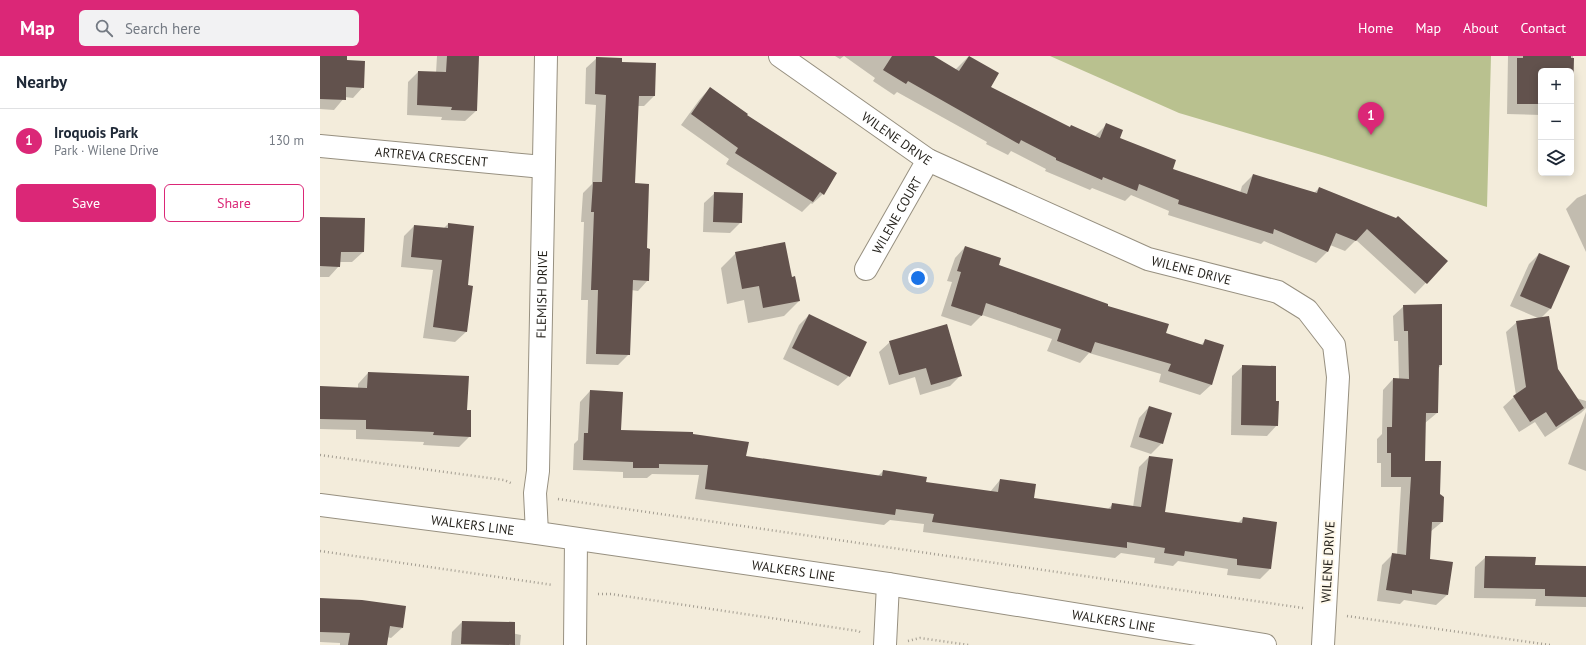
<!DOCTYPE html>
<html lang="en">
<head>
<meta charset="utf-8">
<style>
	body { margin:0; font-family:"PT Sans",sans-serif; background:#f2f2f3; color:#1f2937 }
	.controls { position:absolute; right:12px; top:12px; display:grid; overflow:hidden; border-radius:6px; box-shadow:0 2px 10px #0003 }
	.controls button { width:36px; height:36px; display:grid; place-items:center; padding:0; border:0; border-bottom:1px solid #e0e1e3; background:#fff; color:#1f2937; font:20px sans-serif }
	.you { position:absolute; left:598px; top:222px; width:14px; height:14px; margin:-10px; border:3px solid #fff; border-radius:50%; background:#1a73e8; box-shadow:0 0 0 6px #1a73e833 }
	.badge { display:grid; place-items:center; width:26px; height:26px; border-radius:50%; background:#db2777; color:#fff; font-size:13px; font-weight:700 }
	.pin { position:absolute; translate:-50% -33px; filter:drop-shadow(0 1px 2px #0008) }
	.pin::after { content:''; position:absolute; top:21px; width:14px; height:12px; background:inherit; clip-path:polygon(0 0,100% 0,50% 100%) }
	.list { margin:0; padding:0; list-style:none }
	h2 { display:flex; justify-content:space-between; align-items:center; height:52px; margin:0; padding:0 16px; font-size:17px }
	h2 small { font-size:13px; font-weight:400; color:#747a83 }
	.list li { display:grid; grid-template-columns:26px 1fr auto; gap:12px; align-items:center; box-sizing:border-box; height:64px; padding:0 16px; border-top:1px solid #e0e1e3 }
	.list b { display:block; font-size:15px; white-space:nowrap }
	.list p { margin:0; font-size:13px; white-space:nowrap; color:#747a83 }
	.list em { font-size:13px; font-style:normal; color:#747a83 }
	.actions { display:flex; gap:8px; padding:12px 16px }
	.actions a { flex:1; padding:9px 0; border:1px solid #db2777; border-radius:6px; text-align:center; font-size:14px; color:#db2777 }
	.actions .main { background:#db2777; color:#fff }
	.icon { flex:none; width:22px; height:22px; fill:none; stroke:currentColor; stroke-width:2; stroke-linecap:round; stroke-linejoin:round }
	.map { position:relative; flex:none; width:1266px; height:589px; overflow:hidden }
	header { display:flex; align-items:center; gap:24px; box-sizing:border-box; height:56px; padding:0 20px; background:#db2777; color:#fff }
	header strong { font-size:19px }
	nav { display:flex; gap:22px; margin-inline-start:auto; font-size:14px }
	.search { width:280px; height:36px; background:#f2f2f3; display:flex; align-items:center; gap:10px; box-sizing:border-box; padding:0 14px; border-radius:6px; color:#747a83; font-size:15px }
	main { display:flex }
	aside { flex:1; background:#fff }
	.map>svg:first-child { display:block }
</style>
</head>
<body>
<header>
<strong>Map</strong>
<div class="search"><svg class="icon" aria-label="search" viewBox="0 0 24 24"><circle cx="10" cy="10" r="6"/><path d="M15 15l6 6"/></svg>Search here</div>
<nav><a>Home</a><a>Map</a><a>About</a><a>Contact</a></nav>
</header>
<main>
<aside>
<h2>Nearby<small></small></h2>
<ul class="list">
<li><span class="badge">1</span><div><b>Iroquois Park</b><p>Park · Wilene Drive</p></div><em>130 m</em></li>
</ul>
<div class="actions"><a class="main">Save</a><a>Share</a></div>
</aside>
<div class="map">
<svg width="1266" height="589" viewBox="0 0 1266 589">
	<rect width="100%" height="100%" fill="#f3ecdb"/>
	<!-- green -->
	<path fill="#b9c18f" d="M730,0H1171L1167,151L1005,100L859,57Z"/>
	<!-- shadow -->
	<g fill="#0003">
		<path d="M0,0H26V5L43,31L33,42L25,41L14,54L0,53Z"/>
		<path d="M117,0H158L156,55L145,65L121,64L122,61L87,59L88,26L98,16L116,17Z"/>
		<path d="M515,0H613L635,14L648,1L677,18L670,32L749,72L751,70L775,80L787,68L799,83L852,114L920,137L922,130L933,119L994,137L999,132L1127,205L1095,238L1036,184L1025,195L1010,189L1007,196L996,207L944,185L941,188L848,159L849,155L811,139L805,145L772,132L770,134L725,115L726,113L691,95L688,99L666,88L667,86L577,36L574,39L553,25L555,22L524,0L520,3Z"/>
		<path d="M1188,0H1253L1252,40L1251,15H1221V59L1187,58Z"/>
		<path d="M277,2L301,7L334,40L324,50H317L314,128L326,193L328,224L318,235L311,234L309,298L298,309L266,308L268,244H261L264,166H261L263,137L272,128L276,49L265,48L266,12Z"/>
		<path d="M390,32L425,60L503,138L492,148L491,147L482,156L406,108L409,103L361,69L380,43Z"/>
		<path d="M395,137L421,166L410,177L383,176L384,147Z"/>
		<path d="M1266,138V196L1246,153L1257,142Z"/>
		<path d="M0,162L43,196L32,206H19V210L9,221H0Z"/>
		<path d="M128,168L147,230L146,276L135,286L103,282L113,214L81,211L84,180L94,170L124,172Z"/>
		<path d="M645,191L678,209L786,251L845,278L881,289L886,284L891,329L880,339L839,326L841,318L769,297L760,307L727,295L732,283L662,259L651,270L621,260L632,226L627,225L635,202Z"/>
		<path d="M416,197L471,222L479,245L464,260L428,267L424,244L407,248L401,212Z"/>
		<path d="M1219,198L1248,211L1230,253L1221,262L1237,314L1256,342L1266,345V352L1261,357L1225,381L1215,366L1199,376L1183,351L1196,339L1186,276L1197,266L1218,262L1190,250L1209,208Z"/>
		<path d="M1084,250L1121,309L1118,313L1117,357L1105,367L1104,406L1118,438L1122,466L1110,476L1109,504L1127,539L1116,549L1084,544L1080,548L1057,545L1062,509L1073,498L1077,499L1081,431H1061V407H1057V383L1062,378L1063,334L1073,323H1079L1078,285H1074L1073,260Z"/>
		<path d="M489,259L529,320L518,330L463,303L479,269Z"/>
		<path d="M570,286L641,319L630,330L600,339L595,321L569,329L559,296Z"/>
		<path d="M923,310L955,346L957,369L947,380L911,379L912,320Z"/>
		<path d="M48,317L146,355L150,380L139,391L103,389L104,386L36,383V374L0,373V331L38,332V328Z"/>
		<path d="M270,335L300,375L372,379L425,401L558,420L563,415L605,427L670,436L680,424L713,443L787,454L793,448L813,451L819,411L829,401L844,457L918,467L923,462L950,513L940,523L907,519L908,513L858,505L853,510L834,507L835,502L801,497L795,502L603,476L604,468L570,464L564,469L375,443L379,419L332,418L327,422H303V416L253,414L254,388L258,384L260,346Z"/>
		<path d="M829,351L842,387L831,398L810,391L819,362Z"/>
		<path d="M1266,356V415L1248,408Z"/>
		<path d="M1166,501L1214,510L1266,511V551L1215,550L1216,543L1154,542L1155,511Z"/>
		<path d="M0,543L82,572L71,582L67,581L66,589H20V587L0,586Z"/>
		<path d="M142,566L201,579L200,589H131L132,576Z"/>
	</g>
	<!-- building -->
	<g fill="#62524d">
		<path d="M0,0H27V4L45,5L44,32L26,31V44L0,43Z"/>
		<path d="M127,0H159L157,55L131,54L132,51L97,49L98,15L126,16Z"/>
		<path d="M572,0H614L639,15L649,0L679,17L671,31L750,71L751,69L780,82L786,67L803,74L800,82L856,104L853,113L927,138L933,118L997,137L999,131L1076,162L1078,160L1128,205L1107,228L1047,173L1036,185L1016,177L1008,196L954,173L953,178L858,148L859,144L819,128L817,135L783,121L782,124L736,104V102L701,84L699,88L588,25L586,28L563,14Z"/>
		<path d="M1203,0H1251V2H1254L1253,40H1251V15H1221V48H1197V2H1203Z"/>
		<path d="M276,1L302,2V6L336,7L335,40H319L315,127L329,128L327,192L330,193L329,225L313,224L310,299L276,298L278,234H271L274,156H271L273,126H282L286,39L275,38Z"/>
		<path d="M390,31L428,58L427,59L517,117L504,139L500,136L493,146L415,97L418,92L371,58Z"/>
		<path d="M394,136L423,137L422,167L393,166Z"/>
		<path d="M0,161L45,162L44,196H21L20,211L0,210Z"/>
		<path d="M128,167L154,170L148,229L153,230L147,276L113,271L122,204L91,201L94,169L128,172Z"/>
		<path d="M465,186L472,221L475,220L480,245L443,252L439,230L422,233L415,196Z"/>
		<path d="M645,190L681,202L679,209L788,248V250L849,268L846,277L883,289L885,283L904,289L892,329L848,315L851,308L775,286L771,297L737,285L741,273L666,247L662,260L631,250L641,216L637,215Z"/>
		<path d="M1219,197L1250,210L1231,253L1200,240Z"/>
		<path d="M1122,248V309H1119L1118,357H1106L1105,405H1121L1120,438L1124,441L1123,466H1112L1110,503L1133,506L1128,539L1092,534V538L1066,534L1072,497L1086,499L1091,421H1071V397H1067V371H1072L1073,322L1089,323L1088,275H1084L1083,249Z"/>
		<path d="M489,258L547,286L530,321L472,292Z"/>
		<path d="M1229,260L1238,313L1264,352L1236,371L1226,356L1210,366L1193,340L1206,331L1196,265Z"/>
		<path d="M627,268L642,320L611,329L606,312L579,319L569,285Z"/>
		<path d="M922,309L956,310V345H959L958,370L921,369Z"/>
		<path d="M48,316L149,320L147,354H151V381L113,379L114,376L46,373V364L0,363V330L47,332Z"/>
		<path d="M270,334L303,336L301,374L373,376V378L429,386L426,400L562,420L563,414L607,421L606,426L678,436L680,423L716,428L714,442L791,453L792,447L821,451L829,400L853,403L845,456L922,467L923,461L957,466L951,513L917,509V503L865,495L864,500L844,497L845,492L807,486V492L612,466L614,458L576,453L575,459L385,433L388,409L339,408V412H313V406L263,404L264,377H268Z"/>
		<path d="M829,350L852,357L843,388L819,381Z"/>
		<path d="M1165,500L1216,501L1215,509L1266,510V541L1225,540V533L1164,532Z"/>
		<path d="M0,542L42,544L86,550L83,572L70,570L67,589H28L30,577L0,576Z"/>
		<path d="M142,565L195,566V589L141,588Z"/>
	</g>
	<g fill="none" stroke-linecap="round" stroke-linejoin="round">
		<!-- minor casing -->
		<g stroke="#979080" stroke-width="24">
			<g id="minor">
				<path id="s1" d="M460,0L608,104L828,203L958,236L987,254L1014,289L1018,321L1003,589"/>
				<path id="s2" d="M0,90L223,111"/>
				<path id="s3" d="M546,213L608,104"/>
				<path id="s4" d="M217,477L215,437L218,415L226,0"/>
				<path d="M255,589L256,484"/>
				<path d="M565,589L568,528"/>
			</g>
		</g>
		<!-- secondary casing -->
		<g stroke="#979080" stroke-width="24">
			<g id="secondary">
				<path id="s5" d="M0,449L217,477L568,528L945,589"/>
			</g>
		</g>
		<!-- path -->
		<g stroke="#a39d91" stroke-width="2.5" stroke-dasharray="1 3" stroke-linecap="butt">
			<path d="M0,399L184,424L193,428"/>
			<path d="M238,443L983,552"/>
			<path d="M0,495L233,529"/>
			<path d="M278,538H291L538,575L542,577"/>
			<path d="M1027,560L1230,589"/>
			<path d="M588,585L600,582L649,589"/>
		</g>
		<!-- minor -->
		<use href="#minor" stroke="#fff" stroke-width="22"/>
		<!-- secondary -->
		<use href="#secondary" stroke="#fff" stroke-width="22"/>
	</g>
	<g text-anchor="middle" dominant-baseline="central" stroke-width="4" stroke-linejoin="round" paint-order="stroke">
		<!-- street labels -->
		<g font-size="13" fill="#221f19" stroke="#fff9eb">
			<text stroke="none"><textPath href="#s1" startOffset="143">WILENE DRIVE</textPath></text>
			<text stroke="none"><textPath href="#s2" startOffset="112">ARTREVA CRESCENT</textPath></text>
			<text stroke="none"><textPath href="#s3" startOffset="62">WILENE COURT</textPath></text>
			<text stroke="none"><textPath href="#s1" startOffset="467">WILENE DRIVE</textPath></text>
			<text stroke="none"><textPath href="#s4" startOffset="239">FLEMISH DRIVE</textPath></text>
			<text stroke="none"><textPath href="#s5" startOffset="154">WALKERS LINE</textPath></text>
			<text transform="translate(1008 506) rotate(-87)">WILENE DRIVE</text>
			<text stroke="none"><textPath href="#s5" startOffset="478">WALKERS LINE</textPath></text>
			<text stroke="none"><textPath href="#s5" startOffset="802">WALKERS LINE</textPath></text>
		</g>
	</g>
</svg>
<div class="controls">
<button>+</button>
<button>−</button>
<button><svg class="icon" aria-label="layers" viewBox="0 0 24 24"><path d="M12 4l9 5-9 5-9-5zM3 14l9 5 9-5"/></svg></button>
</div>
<div class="you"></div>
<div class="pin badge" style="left:1051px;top:79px">1</div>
</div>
</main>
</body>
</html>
